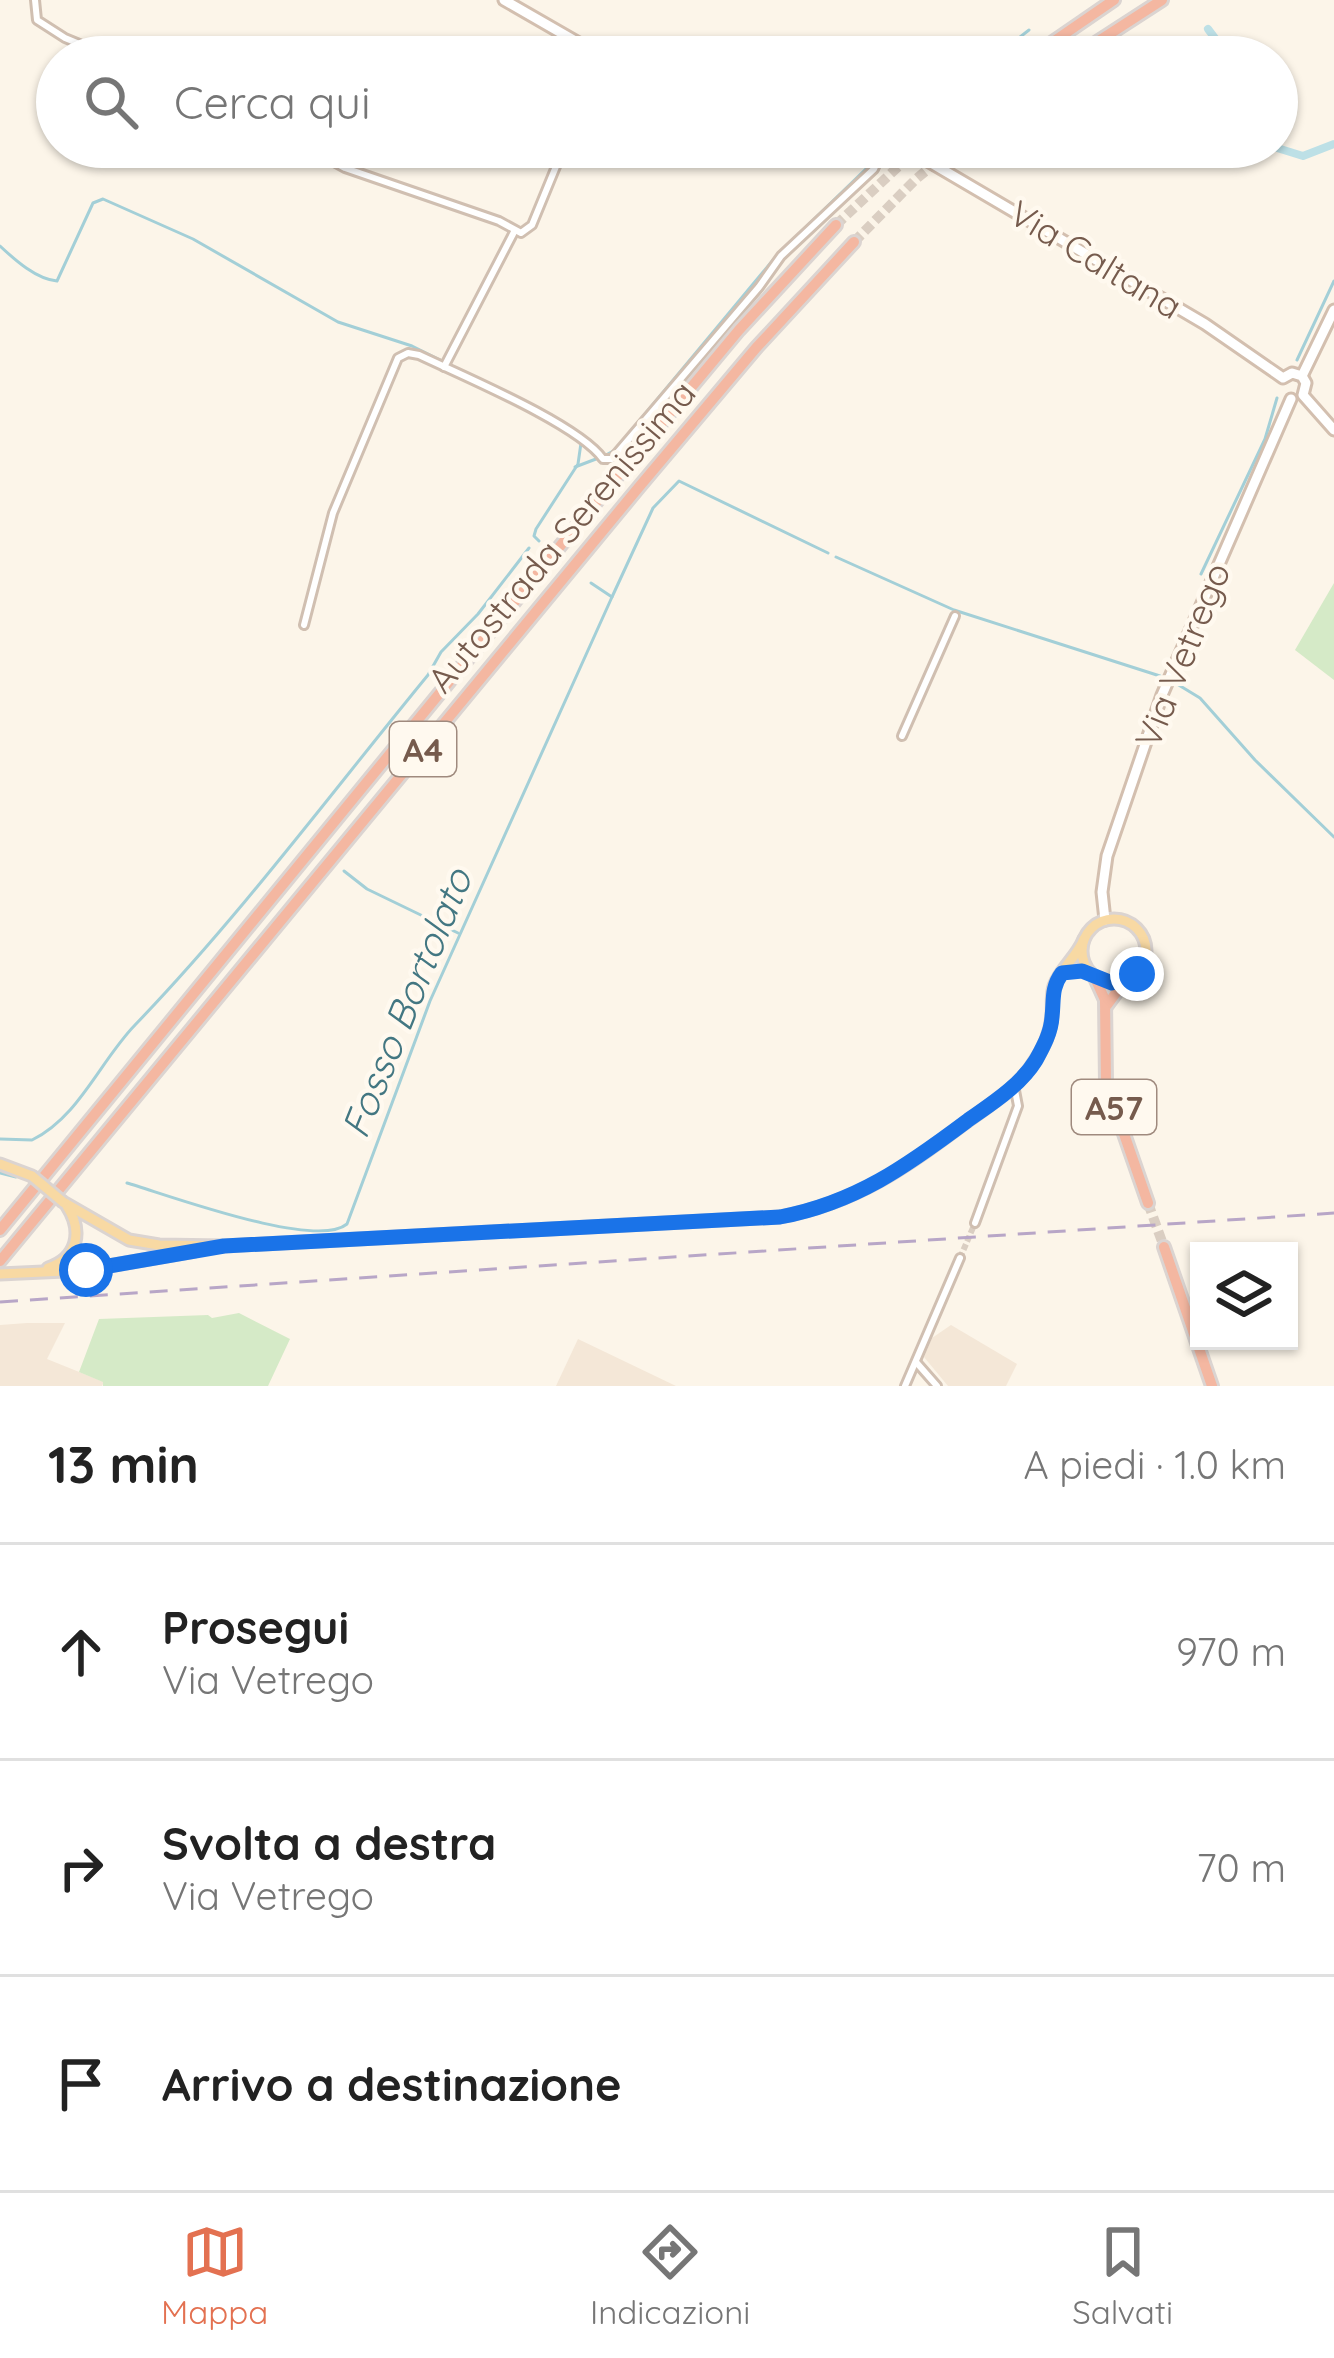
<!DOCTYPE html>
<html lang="it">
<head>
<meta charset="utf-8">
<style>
	body { margin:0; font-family:Quicksand,sans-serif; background:#f2f2f2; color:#222 }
	.controls { position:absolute; right:36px; bottom:36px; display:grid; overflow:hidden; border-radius:0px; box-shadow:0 3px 9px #0004 }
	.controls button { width:108px; height:108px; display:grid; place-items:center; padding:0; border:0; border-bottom:3px solid #e0e0e0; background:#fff; color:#222; font:60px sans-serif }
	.stop { position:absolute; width:36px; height:36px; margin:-27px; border:9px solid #1a73e8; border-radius:50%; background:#fff }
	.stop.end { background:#1a73e8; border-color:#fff; box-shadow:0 3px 12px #0008 }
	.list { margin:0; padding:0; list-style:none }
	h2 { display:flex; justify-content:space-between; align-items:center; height:156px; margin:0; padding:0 48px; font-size:51px }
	h2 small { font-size:39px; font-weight:400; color:#767676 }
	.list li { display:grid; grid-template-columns:78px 1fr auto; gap:36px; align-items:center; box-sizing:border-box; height:216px; padding:0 48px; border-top:3px solid #e0e0e0 }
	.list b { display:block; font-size:45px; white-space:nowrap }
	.list p { margin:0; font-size:39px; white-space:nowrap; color:#767676 }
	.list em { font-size:39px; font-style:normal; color:#767676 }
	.icon { flex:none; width:66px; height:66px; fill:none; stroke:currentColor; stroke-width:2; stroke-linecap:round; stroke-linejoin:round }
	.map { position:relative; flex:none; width:1334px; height:1386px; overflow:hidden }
	.search { position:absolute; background:#fff; box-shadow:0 3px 9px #0004; left:36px; right:36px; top:36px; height:132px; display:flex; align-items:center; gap:30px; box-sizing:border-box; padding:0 42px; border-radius:66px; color:#767676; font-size:45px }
	.sheet { height:804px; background:#fff }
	nav { display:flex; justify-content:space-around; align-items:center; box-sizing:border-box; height:168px; border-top:3px solid #e0e0e0; background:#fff; font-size:33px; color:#767676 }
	nav a { display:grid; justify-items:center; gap:6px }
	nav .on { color:#e37151 }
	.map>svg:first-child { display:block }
</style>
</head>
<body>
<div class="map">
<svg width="1334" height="1386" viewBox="0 0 1334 1386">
	<rect width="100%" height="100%" fill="#fcf5e9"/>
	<!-- residential -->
	<g fill="#f4e7d7">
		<path d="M27,1323H65L47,1359L104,1382L102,1386H0V1325Z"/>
		<path d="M951,1325L1017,1364L1006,1386H948L924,1357L932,1338Z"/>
		<path d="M578,1339L676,1386H556Z"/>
	</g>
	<!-- green -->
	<g fill="#d5eac7">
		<path d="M1334,583V680L1295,650Z"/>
		<path d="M239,1313L290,1339L268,1386H103V1382L79,1372L99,1319L208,1315L212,1318Z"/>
	</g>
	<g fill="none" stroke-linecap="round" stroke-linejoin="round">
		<!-- stream -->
		<g stroke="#a3cfd7" stroke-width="3">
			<path d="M994,57L1029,30"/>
			<path d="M0,246C15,260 36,279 57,281L93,203L103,199L193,239L338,322L412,346L486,383"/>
			<path d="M1297,360L1334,281"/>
			<path d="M548,414L580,434"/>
			<path d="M606,455L615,450L778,254L870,165"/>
			<path d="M575,467L596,459"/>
			<path d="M539,541L534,536L536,529L578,464L581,443"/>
			<path d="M836,557L954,610L1160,676"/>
			<path d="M1201,574L1265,439L1277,398"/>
			<path d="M591,583L612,597L653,508L679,481L828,553"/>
			<path d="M1177,684L1200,698L1255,760L1334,837"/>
			<path d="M344,871L367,889L458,933"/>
			<path d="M0,1139L32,1140C79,1117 100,1061 135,1025C240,916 332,792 428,675L441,652L478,614L529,548"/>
			<path d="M0,1173L16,1177"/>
			<path d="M127,1183C168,1195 316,1250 347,1224L430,1001L612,597"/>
		</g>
		<!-- canal -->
		<g stroke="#bde0e6" stroke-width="8">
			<path d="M1208,29L1229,57"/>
			<path d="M1274,147L1303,156L1334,144"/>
		</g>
		<!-- street-tunnel -->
		<path stroke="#dacec2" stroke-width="6" stroke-dasharray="6 3" stroke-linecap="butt" d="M960,1258L975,1223"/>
		<!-- highway-tunnel -->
		<g stroke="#dacec2" stroke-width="10" stroke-dasharray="10 5" stroke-linecap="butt">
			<path d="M836,225L919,147"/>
			<path d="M854,242L915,180L954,147"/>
			<path d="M1148,1203L1164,1247"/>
		</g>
		<!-- street casing -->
		<g stroke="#d0bfb1" stroke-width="12">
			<g id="street">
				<path d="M35,0L37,20L65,38L111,57"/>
				<path d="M307,147L345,168L499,221L521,233L532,225L564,147"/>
				<path d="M444,367L514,232"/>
				<path d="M304,625L333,513L398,358L408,353L419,355C463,376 578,424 603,459H612L759,287L781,256L874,169L884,147"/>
				<path d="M902,736L955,616"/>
				<path d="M975,1223L1018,1106L1014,1085"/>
				<path d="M916,1362L937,1386"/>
				<path d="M905,1386L960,1258"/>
			</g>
		</g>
		<!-- secondary casing -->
		<g stroke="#d3bfaf" stroke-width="15">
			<g id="secondary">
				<path d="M504,0L603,57"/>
				<path d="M904,147L1205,324L1283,378L1292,373L1302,376L1306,383L1303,395L1334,430"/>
				<path d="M1302,376L1334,310"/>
				<path d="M1105,920L1102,892L1107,856L1162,695L1291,399"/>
			</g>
		</g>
		<!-- primary casing -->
		<g stroke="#dbd4d1" stroke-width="15">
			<g id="primary">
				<circle cx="1114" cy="951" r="32"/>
				<path d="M0,1164L32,1176"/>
				<path d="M63,1202L129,1240L159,1245L224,1246L780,1217C859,1202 906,1167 969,1120C991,1104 1017,1088 1032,1065C1043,1050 1051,1032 1052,1014C1053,1004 1051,995 1054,986C1060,969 1077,957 1084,939"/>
				<path d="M48,1268C78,1258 83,1231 67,1206"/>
				<path d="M0,1274L86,1270L195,1251"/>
			</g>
		</g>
		<!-- highway casing -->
		<g stroke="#dbd4d1" stroke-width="16">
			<g id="highway">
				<path d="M1031,57L1114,0"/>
				<path d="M1074,57L1162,0"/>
				<path d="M1095,978L1105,1000L1106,1082L1148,1203"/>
				<path d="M1107,1005L1124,982"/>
				<path d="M0,1230L620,473L739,330L836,225"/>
				<path d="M1164,1247L1212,1386"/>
				<path d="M0,1261L639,487L756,348L854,242"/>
			</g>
		</g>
		<!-- street -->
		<use href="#street" stroke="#fff" stroke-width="6"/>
		<!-- secondary -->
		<use href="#secondary" stroke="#fff" stroke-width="9"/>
		<!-- primary -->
		<use href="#primary" stroke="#f8d9a3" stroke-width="9"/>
		<!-- highway -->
		<use href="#highway" stroke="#f4b7a1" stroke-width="10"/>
		<!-- rail -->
		<path stroke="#b8a6c7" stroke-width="3" stroke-dasharray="18 12" stroke-linecap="butt" d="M0,1302L1334,1213"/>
		<!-- primary-bridge casing -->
		<g stroke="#dbd4d1" stroke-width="15" stroke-linecap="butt">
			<path id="primary-bridge" d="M32,1176L63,1202"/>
		</g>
		<!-- primary-bridge -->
		<use href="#primary-bridge" stroke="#f8d9a3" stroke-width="9"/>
	</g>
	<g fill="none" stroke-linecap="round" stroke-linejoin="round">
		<!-- route -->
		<path stroke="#1a73e8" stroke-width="15" d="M86,1270L224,1246L780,1217C855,1203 907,1166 967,1121C991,1104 1020,1086 1036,1060C1043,1047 1051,1033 1052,1017C1054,1000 1051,988 1062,973L1082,971L1112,983L1137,974"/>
	</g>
	<g text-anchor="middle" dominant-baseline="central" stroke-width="9" stroke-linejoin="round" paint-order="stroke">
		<!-- shield labels -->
		<g fill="#fff9ef" stroke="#9f8a7e" stroke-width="3">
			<rect x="390" y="722" width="66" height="54" rx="9"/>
			<rect x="1072" y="1080" width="84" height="54" rx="9"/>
		</g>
		<g font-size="33" font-weight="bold" fill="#765b4d">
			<text x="423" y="749">A4</text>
			<text x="1114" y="1107">A57</text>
		</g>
		<!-- street labels -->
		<g font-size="36" fill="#765b4d" stroke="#fff9ef">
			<text transform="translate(1096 259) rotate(31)">Via Caltana</text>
			<text transform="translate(561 536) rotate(-50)">Autostrada Serenissima</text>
			<text transform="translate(1182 655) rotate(-68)">Via Vetrego</text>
		</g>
		<!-- water labels -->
		<g font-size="39" font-style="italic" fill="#437782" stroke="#fff9ef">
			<text transform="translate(406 1003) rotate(-68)">Fosso Bortolato</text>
		</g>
	</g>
</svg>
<div class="controls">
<button><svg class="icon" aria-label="layers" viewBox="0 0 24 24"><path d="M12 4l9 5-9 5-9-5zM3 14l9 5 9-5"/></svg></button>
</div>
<div class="stop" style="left:86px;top:1270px"></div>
<div class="stop end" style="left:1137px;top:974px"></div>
<div class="search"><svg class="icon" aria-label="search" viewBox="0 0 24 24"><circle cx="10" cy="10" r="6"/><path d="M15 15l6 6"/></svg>Cerca qui</div>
</div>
<section class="sheet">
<h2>13 min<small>A piedi · 1.0 km</small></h2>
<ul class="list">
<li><svg class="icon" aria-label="ahead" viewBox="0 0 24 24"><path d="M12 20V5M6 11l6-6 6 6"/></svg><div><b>Prosegui</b><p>Via Vetrego</p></div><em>970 m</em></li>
<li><svg class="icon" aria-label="right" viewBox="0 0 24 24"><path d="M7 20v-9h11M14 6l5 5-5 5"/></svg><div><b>Svolta a destra</b><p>Via Vetrego</p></div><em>70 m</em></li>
<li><svg class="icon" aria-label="arrive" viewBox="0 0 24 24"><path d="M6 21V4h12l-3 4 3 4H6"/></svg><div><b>Arrivo a destinazione</b></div></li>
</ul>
</section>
<nav>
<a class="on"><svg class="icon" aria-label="map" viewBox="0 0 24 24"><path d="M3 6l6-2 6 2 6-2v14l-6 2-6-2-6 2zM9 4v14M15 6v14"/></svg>Mappa</a>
<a><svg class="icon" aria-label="directions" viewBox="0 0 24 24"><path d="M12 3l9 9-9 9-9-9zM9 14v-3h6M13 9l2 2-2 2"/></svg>Indicazioni</a>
<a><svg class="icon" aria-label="saved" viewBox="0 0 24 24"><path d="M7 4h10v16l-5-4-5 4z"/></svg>Salvati</a>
</nav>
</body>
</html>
